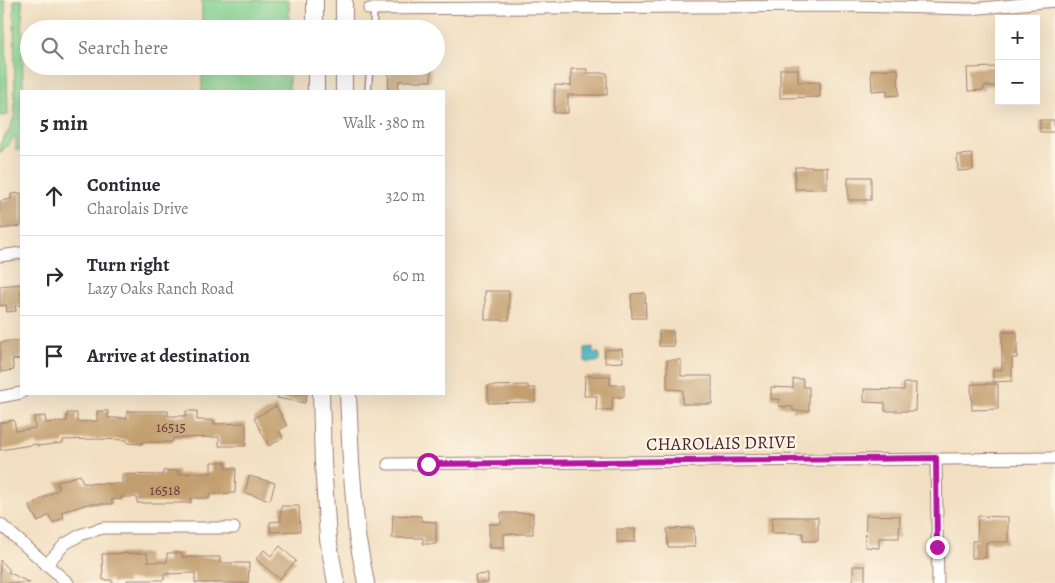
<!DOCTYPE html>
<html lang="en">
<head>
<meta charset="utf-8">
<style>
	body { margin:0; font-family:Alegreya,serif; background:#f7f7f7; color:#2b2b33 }
	.controls { position:absolute; right:15px; top:15px; display:grid; overflow:hidden; border-radius:0px; box-shadow:0 5px 20px #0002 }
	.controls button { width:45px; height:45px; display:grid; place-items:center; padding:0; border:0; border-bottom:1px solid #e1e1e2; background:#fff; color:#2b2b33; font:25px sans-serif }
	.stop { position:absolute; width:15px; height:15px; margin:-11px; border:4px solid #b5179e; border-radius:50%; background:#fff }
	.stop.end { background:#b5179e; border-color:#fff; box-shadow:0 1px 5px #0008 }
	.list { margin:0; padding:0; list-style:none }
	h2 { display:flex; justify-content:space-between; align-items:center; height:65px; margin:0; padding:0 20px; font-size:21px }
	h2 small { font-size:16px; font-weight:400; color:#7c7c81 }
	.list li { display:grid; grid-template-columns:32px 1fr auto; gap:15px; align-items:center; box-sizing:border-box; height:80px; padding:0 20px; border-top:1px solid #e1e1e2 }
	.list b { display:block; font-size:19px; white-space:nowrap }
	.list p { margin:0; font-size:16px; white-space:nowrap; color:#7c7c81 }
	.list em { font-size:16px; font-style:normal; color:#7c7c81 }
	.icon { flex:none; width:28px; height:28px; fill:none; stroke:currentColor; stroke-width:2; stroke-linecap:round; stroke-linejoin:round }
	.map { position:relative; flex:none; width:1055px; height:583px; overflow:hidden }
	.search { position:absolute; background:#fff; box-shadow:0 5px 20px #0002; left:20px; top:20px; width:425px; height:55px; display:flex; align-items:center; gap:12px; box-sizing:border-box; padding:0 18px; border-radius:28px; color:#7c7c81; font-size:19px }
	.panel { position:absolute; background:#fff; box-shadow:0 5px 20px #0002; left:20px; top:90px; width:425px; height:305px; border-radius:0px }
	.map>svg:first-child { display:block }
</style>
</head>
<body>
<div class="map">
<svg width="1055" height="583" viewBox="0 0 1055 583">
	<rect width="100%" height="100%" fill="#fcf5e5"/>
	<filter id="ink" filterUnits="userSpaceOnUse"><feTurbulence type="fractalNoise" baseFrequency=".02" numOctaves="2"/><feDisplacementMap in="SourceGraphic" scale="10" xChannelSelector="R" yChannelSelector="G"/><feConvolveMatrix kernelMatrix="1 2 1 2 8 2 1 2 1" color-interpolation-filters="sRGB"/></filter>
	<filter id="wash" filterUnits="userSpaceOnUse"><feTurbulence type="fractalNoise" baseFrequency=".0096" numOctaves="4" result="noise"/><feDisplacementMap in="SourceGraphic" scale="20" xChannelSelector="R" yChannelSelector="G"/><feGaussianBlur stdDeviation="1.12" result="paint"/><feColorMatrix in="noise" values="0 0 0 0 0 0 0 0 0 0 0 0 0 0 0 0 0 1.4 0 .05"/><feComposite in="paint" operator="in"/></filter>
	<g filter="url(#wash)">
		<rect width="100%" height="100%" fill="#f2dfc1"/>
		<!-- green -->
		<g fill="#84d291" stroke="#67785e">
			<path d="M0,0H5L8,115L0,116Z"/>
			<path d="M14,0H22L23,91H21V150H16V136L0,153V143L10,129L15,114Z"/>
			<rect x="202" y="0" width="87" height="29"/>
			<rect x="202" y="66" width="87" height="25"/>
		</g>
		<!-- water -->
		<path fill="#46b5c0" stroke="#486a76" d="M593,347V353H599V362H585V348Z"/>
		<g id="blocks">
			<!-- building -->
			<g fill="#c39f6f">
				<path d="M389,66H431V81H399L398,91H388Z"/>
				<path d="M997,67V86H984V90L968,91L967,68Z"/>
				<path d="M571,69H587V73H607V95H568V113H554L555,85L571,86Z"/>
				<path d="M780,69H798V82H820V97L780,98Z"/>
				<path d="M898,69L899,95L887,96V90L872,91L871,70Z"/>
				<rect x="1040" y="120" width="14" height="12"/>
				<path d="M972,154L973,170L958,171L957,155Z"/>
				<rect x="795" y="167" width="32" height="22"/>
				<rect x="848" y="177" width="23" height="23"/>
				<path d="M21,193V226L0,229V201L11,199V194Z"/>
				<path d="M21,284V305L15,306L16,311L7,312L6,305L0,306V286Z"/>
				<rect x="485" y="291" width="24" height="29"/>
				<path d="M645,293L646,318H632L631,294Z"/>
				<path d="M659,331H673L674,346H659Z"/>
				<path d="M1002,332H1017V358H1012V381L993,382V370H1002Z"/>
				<path d="M8,341H21V359L12,360L14,370L0,372V343Z"/>
				<path d="M622,349L623,362L605,363V350Z"/>
				<path d="M667,360H681V376H712V404H682L683,390L667,389Z"/>
				<path d="M585,376H610V385H624V397H613L612,410H596L597,396H584Z"/>
				<path d="M793,379H803V387H809V411H793V407L779,406L780,399H771V387L793,388Z"/>
				<path d="M904,383H916L915,411H885V403L864,402V389L904,390Z"/>
				<path d="M971,384H998V409L972,410Z"/>
				<path d="M528,385V388H535V402L488,403V386Z"/>
				<path d="M278,394H307L305,403L277,398Z"/>
				<path d="M276,406L287,426L279,430L283,438L269,446L254,418Z"/>
				<path d="M97,411H108V418H127V411H168V416H186V411H197V420H214V424L246,423V446H219V437L173,438V442H142V444L127,443V440L97,439L63,440V443L37,446V444L0,450V423L14,420L16,431L35,428L34,417L45,416L46,423L67,421V413H77V422L97,421Z"/>
				<path d="M211,462H226V468H236L235,493L210,494V498H191V503H137V497H121V500L112,499V504H88L61,512L64,517L53,523L49,515L38,522L29,506L59,489L57,482L80,475L83,483L122,484V474L163,475V471L178,470V474L211,473Z"/>
				<path d="M249,476L275,483L270,500L245,493Z"/>
				<path d="M281,506H299L300,531L270,532V522L281,521Z"/>
				<path d="M501,513H533V534H504V548H489V524H501Z"/>
				<path d="M393,515L421,516V521L436,522V544H423V538H392Z"/>
				<path d="M866,515L900,516L899,538H879V548L865,547Z"/>
				<path d="M978,516L1008,517V542H986V558H972V541H977Z"/>
				<path d="M772,517H818V541H803V533H772Z"/>
				<path d="M694,528L695,547H668L667,529Z"/>
				<rect x="617" y="529" width="18" height="13"/>
				<path d="M280,546L296,561L279,579L256,559L264,550L271,556Z"/>
				<path d="M147,553L148,562H167V553H182V557H220V563H249L248,583H195V573L164,574V580H127V583H112V580H103L102,554Z"/>
				<path d="M0,560L10,570L8,572L30,583H0Z"/>
				<rect x="853" y="566" width="12" height="17"/>
				<path d="M488,574V583H476L475,575Z"/>
			</g>
		</g>
	</g>
	<g filter="url(#ink)">
		<use href="#blocks" fill-opacity="0" stroke="#9e7f76" stroke-width="1"/>
		<g fill="none" stroke-linecap="round" stroke-linejoin="round">
			<!-- lane casing -->
			<g stroke="#9e7f76" stroke-width="8">
				<g id="lane">
					<path d="M373,29L374,9"/>
					<path d="M368,91L370,66"/>
				</g>
			</g>
			<!-- street casing -->
			<g stroke="#9e7f76" stroke-width="13">
				<g id="street">
					<path d="M369,9L851,6L970,9L1055,1"/>
					<path d="M0,256L21,253"/>
					<path d="M0,397L21,393"/>
					<path d="M936,459L938,583"/>
					<path d="M388,464L1055,458"/>
					<path d="M0,524L68,583"/>
					<path d="M46,565L65,544L82,534L103,528H234"/>
				</g>
			</g>
			<!-- secondary casing -->
			<g stroke="#9e7f76" stroke-width="18">
				<g id="secondary">
					<path d="M315,0V29"/>
					<path d="M344,0V29"/>
					<path d="M316,66V91"/>
					<path d="M344,66V91"/>
					<path d="M321,394L323,463L328,539L336,583"/>
					<path d="M348,394L351,462L357,536L366,583"/>
				</g>
			</g>
			<!-- lane -->
			<use href="#lane" stroke="#fff" stroke-width="5.5"/>
			<!-- street -->
			<use href="#street" stroke="#fff" stroke-width="11"/>
			<!-- secondary -->
			<use href="#secondary" stroke="#fff" stroke-width="16"/>
		</g>
	</g>
	<g fill="none" stroke-linecap="round" stroke-linejoin="round" filter="url(#ink)">
		<!-- route -->
		<path stroke="#b5179e" stroke-width="6" d="M428,464L936,458L937,547"/>
	</g>
	<g text-anchor="middle" dominant-baseline="central" stroke-width="4.5" stroke-linejoin="round" paint-order="stroke">
		<!-- number labels -->
		<g font-size="15" fill="#683f3c">
			<text x="171" y="427">16515</text>
			<text x="165" y="490">16518</text>
		</g>
		<!-- street labels -->
		<g font-size="18" fill="#4a1f2b" stroke="#fcf5e5">
			<text transform="translate(721 443) rotate(-1)">CHAROLAIS DRIVE</text>
		</g>
	</g>
</svg>
<div class="controls">
<button>+</button>
<button>−</button>
</div>
<div class="stop" style="left:428px;top:464px"></div>
<div class="stop end" style="left:937px;top:547px"></div>
<div class="search"><svg class="icon" aria-label="search" viewBox="0 0 24 24"><circle cx="10" cy="10" r="6"/><path d="M15 15l6 6"/></svg>Search here</div>
<section class="panel">
<h2>5 min<small>Walk · 380 m</small></h2>
<ul class="list">
<li><svg class="icon" aria-label="ahead" viewBox="0 0 24 24"><path d="M12 20V5M6 11l6-6 6 6"/></svg><div><b>Continue</b><p>Charolais Drive</p></div><em>320 m</em></li>
<li><svg class="icon" aria-label="right" viewBox="0 0 24 24"><path d="M7 20v-9h11M14 6l5 5-5 5"/></svg><div><b>Turn right</b><p>Lazy Oaks Ranch Road</p></div><em>60 m</em></li>
<li><svg class="icon" aria-label="arrive" viewBox="0 0 24 24"><path d="M6 21V4h12l-3 4 3 4H6"/></svg><div><b>Arrive at destination</b></div></li>
</ul>
</section>
</div>
</body>
</html>
